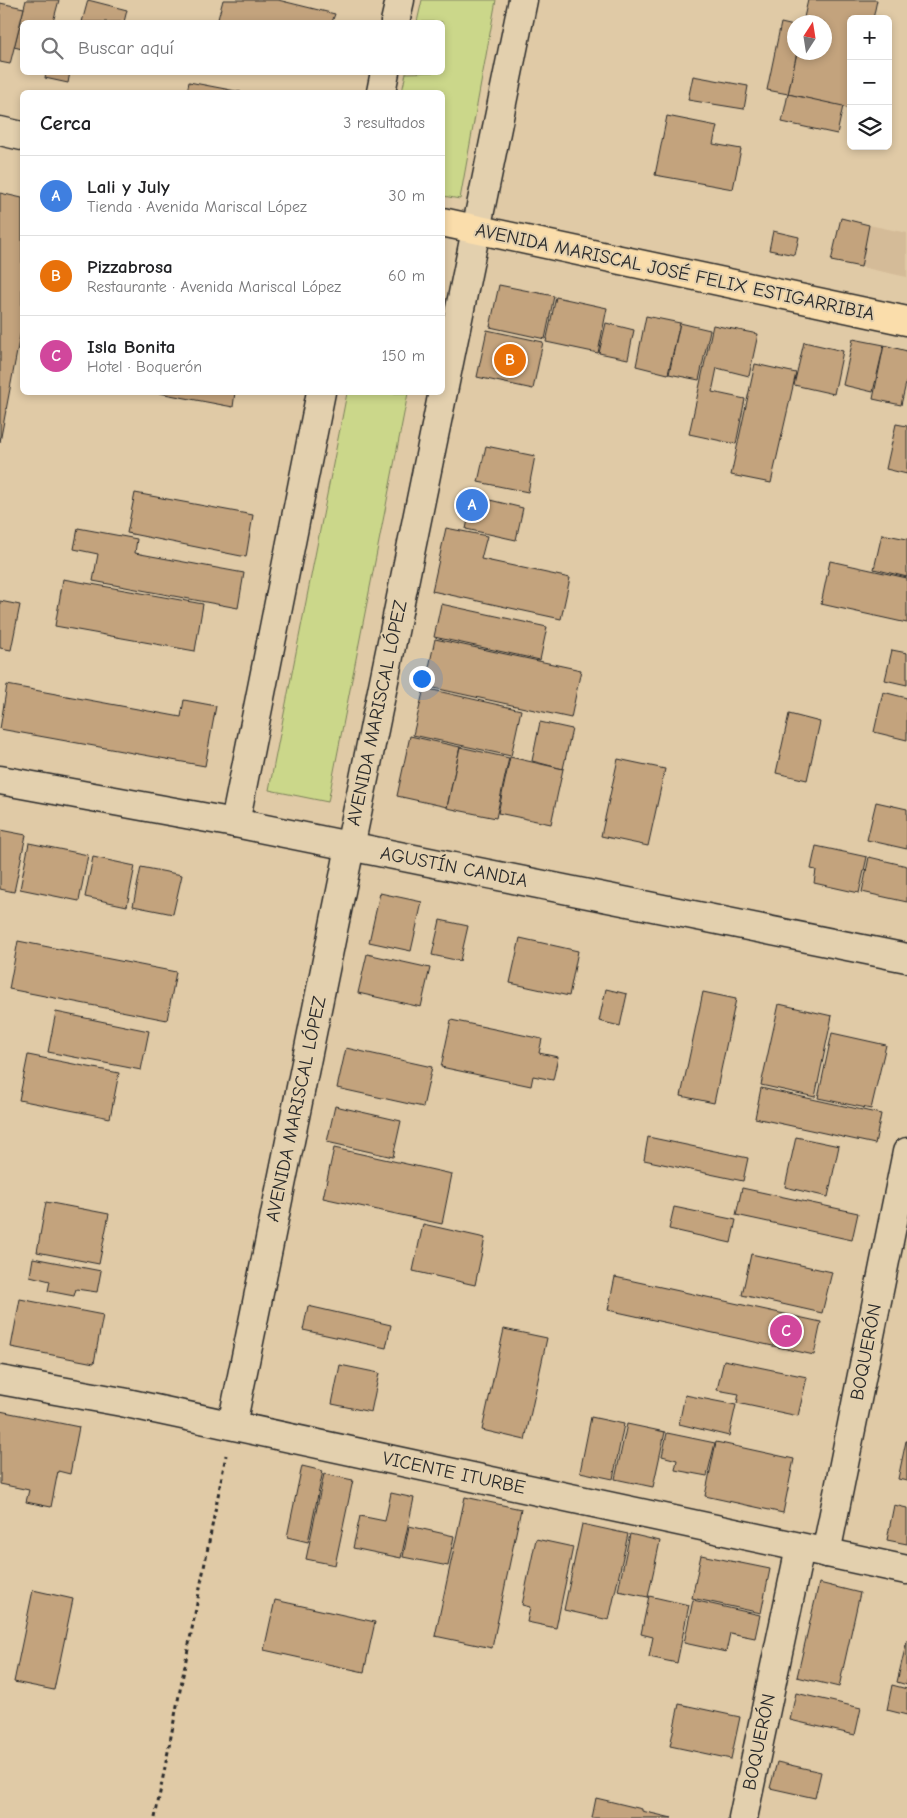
<!DOCTYPE html>
<html lang="es">
<head>
<meta charset="utf-8">
<style>
	body { margin:0; font-family:"Comic Neue",sans-serif; background:#f6f6f6; color:#202124 }
	.controls { position:absolute; right:15px; top:15px; display:grid; overflow:hidden; border-radius:8px; box-shadow:0 2px 8px #0003 }
	.controls button { width:45px; height:45px; display:grid; place-items:center; padding:0; border:0; border-bottom:1px solid #e0e0e0; background:#fff; color:#202124; font:25px sans-serif }
	.compass { position:absolute; left:787px; top:15px; width:45px; height:45px; border-radius:50%; background:#fff; box-shadow:0 2px 8px #0003; rotate:12deg }
	.you { position:absolute; left:421px; top:678px; width:18px; height:18px; margin:-12px; border:4px solid #fff; border-radius:50%; background:#1a73e8; box-shadow:0 0 0 8px #1a73e833 }
	.badge { display:grid; place-items:center; width:32px; height:32px; border-radius:50%; background:#ea580c; color:#fff; font-size:16px; font-weight:700 }
	.pin { position:absolute; translate:-50% -50%; border:2px solid #fff; box-shadow:0 1px 5px #0006 }
	.list { margin:0; padding:0; list-style:none }
	h2 { display:flex; justify-content:space-between; align-items:center; height:65px; margin:0; padding:0 20px; font-size:21px }
	h2 small { font-size:16px; font-weight:400; color:#757577 }
	.list li { display:grid; grid-template-columns:32px 1fr auto; gap:15px; align-items:center; box-sizing:border-box; height:80px; padding:0 20px; border-top:1px solid #e0e0e0 }
	.list b { display:block; font-size:19px; white-space:nowrap }
	.list p { margin:0; font-size:16px; white-space:nowrap; color:#757577 }
	.list em { font-size:16px; font-style:normal; color:#757577 }
	.icon { flex:none; width:28px; height:28px; fill:none; stroke:currentColor; stroke-width:2; stroke-linecap:round; stroke-linejoin:round }
	.map { position:relative; flex:none; width:907px; height:1818px; overflow:hidden }
	.search { position:absolute; background:#fff; box-shadow:0 2px 8px #0003; left:20px; top:20px; width:425px; height:55px; display:flex; align-items:center; gap:12px; box-sizing:border-box; padding:0 18px; border-radius:8px; color:#757577; font-size:19px }
	.panel { position:absolute; background:#fff; box-shadow:0 2px 8px #0003; left:20px; top:90px; width:425px; height:305px; border-radius:8px }
	.map>svg:first-child { display:block }
</style>
</head>
<body>
<div class="map">
<svg width="907" height="1818" viewBox="0 0 907 1818">
	<rect width="100%" height="100%" fill="#e0caa6"/>
	<filter id="ink" filterUnits="userSpaceOnUse"><feTurbulence type="fractalNoise" baseFrequency=".02" numOctaves="2"/><feDisplacementMap in="SourceGraphic" scale="10" xChannelSelector="R" yChannelSelector="G"/><feConvolveMatrix kernelMatrix="1 2 1 2 8 2 1 2 1" color-interpolation-filters="sRGB"/></filter>
	<g filter="url(#ink)">
		<!-- built -->
		<path fill="#d4bb98" d="M869,225L907,233V277L861,267Z"/>
		<!-- green -->
		<g fill="#cbd78a" stroke="#7b815a">
			<path d="M422,0H496L460,199L443,196L442,92H402L406,73L442,72V22H417Z"/>
			<path d="M347,393H408L328,802L269,790Z"/>
		</g>
		<!-- building -->
		<g fill="#c3a37d" stroke="#2b2b2b">
			<path d="M26,0H59L53,22H22V49L14,47Z"/>
			<path d="M88,0L127,10L124,22H82Z"/>
			<path d="M223,0H278L335,14L332,22H234L218,19Z"/>
			<path d="M808,0H877L873,19H851V109L788,94L797,52H824V22H803Z"/>
			<path d="M0,3L24,8L10,64L0,62Z"/>
			<path d="M781,23L794,26V52H797L788,94L767,90Z"/>
			<path d="M46,72H70L68,83L45,78Z"/>
			<path d="M693,76L748,86L744,109L688,100Z"/>
			<path d="M189,82L241,92H187Z"/>
			<path d="M788,94L843,106L837,134L782,122Z"/>
			<path d="M667,116L717,126L713,144L741,149L733,189L655,175Z"/>
			<path d="M0,193L22,198V325L0,442Z"/>
			<path d="M841,218L869,225L861,267L831,261Z"/>
			<path d="M773,231L799,237L795,255L769,250Z"/>
			<path d="M499,285L554,296L545,339L490,327Z"/>
			<path d="M556,297L607,308L598,353L546,342Z"/>
			<path d="M646,316L680,323L668,374L636,366Z"/>
			<path d="M606,323L634,330L628,359L599,353Z"/>
			<path d="M680,323L710,330L699,380L669,374Z"/>
			<path d="M713,325L758,334L749,376L717,368L712,392L745,399L736,444L689,434Z"/>
			<path d="M487,330L543,342L533,389L477,377Z"/>
			<path d="M853,339L884,345L873,392L843,385Z"/>
			<path d="M804,342L843,351L834,394L794,385Z"/>
			<path d="M884,345L907,351V379L901,405L873,399Z"/>
			<path d="M755,364L796,373L771,483L731,475Z"/>
			<path d="M154,392H235L233,407Z"/>
			<path d="M896,424L907,426V474L886,469Z"/>
			<path d="M486,446L535,456L528,492L478,482Z"/>
			<path d="M135,493L253,515L246,557L127,533Z"/>
			<path d="M473,496L523,508L516,540L466,529Z"/>
			<path d="M78,528L137,539L135,553L244,573L238,608L93,581L98,554L74,549Z"/>
			<path d="M446,528L487,536L481,559L570,578L561,619L432,591Z"/>
			<path d="M882,534L907,539V577L874,569Z"/>
			<path d="M830,561L907,578V623L821,604Z"/>
			<path d="M63,579L203,604L195,651L55,626Z"/>
			<path d="M0,601L20,605L11,650L0,648Z"/>
			<path d="M441,604L547,627L540,660L434,637Z"/>
			<path d="M435,639L581,670L571,718L425,686Z"/>
			<path d="M892,650L907,653V685L885,680Z"/>
			<path d="M7,685L181,717L184,700L216,706L205,766L0,729Z"/>
			<path d="M424,688L521,710L511,756L413,735Z"/>
			<path d="M883,692L907,698V740L874,732Z"/>
			<path d="M789,714L820,722L807,780L776,773Z"/>
			<path d="M540,722L572,729L563,769L532,761Z"/>
			<path d="M410,736L460,747L447,807L397,796Z"/>
			<path d="M460,747L509,758L496,818L447,808Z"/>
			<path d="M510,757L563,769L551,824L498,813Z"/>
			<path d="M618,759L665,769L648,846L601,836Z"/>
			<path d="M876,802L907,809V849L867,840Z"/>
			<path d="M0,830L26,835L14,892L0,889Z"/>
			<path d="M29,843L88,855L79,901L20,889Z"/>
			<path d="M816,846L867,857L859,893L814,883L816,870L811,869Z"/>
			<path d="M93,857L135,866L127,906L85,897Z"/>
			<path d="M869,857L907,866V902L862,892Z"/>
			<path d="M141,867L182,875L173,914L133,906Z"/>
			<path d="M380,893L422,902L411,951L369,942Z"/>
			<path d="M440,920L468,926L460,961L432,955Z"/>
			<path d="M520,938L578,951L569,996L510,983Z"/>
			<path d="M18,941L176,972L167,1020L9,989Z"/>
			<path d="M367,954L430,968L421,1007L358,993Z"/>
			<path d="M606,989L627,994L620,1026L599,1021Z"/>
			<path d="M703,992L736,999L714,1103L681,1096Z"/>
			<path d="M779,1004L832,1016L815,1097L761,1085Z"/>
			<path d="M56,1012L149,1031L141,1070L48,1052Z"/>
			<path d="M451,1020L542,1039L539,1053L558,1057L553,1080L533,1076L531,1086L441,1067Z"/>
			<path d="M832,1033L886,1045L871,1109L818,1098Z"/>
			<path d="M346,1048L432,1067L423,1107L337,1088Z"/>
			<path d="M28,1055L119,1073L110,1118L19,1100Z"/>
			<path d="M761,1088L881,1114L875,1144L755,1118Z"/>
			<path d="M335,1106L401,1121L393,1157L327,1142Z"/>
			<path d="M648,1137L748,1158L743,1181L644,1160Z"/>
			<path d="M796,1137L839,1146L828,1197L785,1187Z"/>
			<path d="M334,1148L452,1174L442,1224L323,1198Z"/>
			<path d="M742,1188L858,1213L852,1240L736,1215Z"/>
			<path d="M46,1202L109,1214L99,1264L37,1252Z"/>
			<path d="M674,1207L736,1220L731,1243L669,1229Z"/>
			<path d="M423,1224L485,1238L475,1285L413,1271Z"/>
			<path d="M751,1254L832,1272L822,1313L742,1295Z"/>
			<path d="M33,1258L101,1271L97,1292L76,1289L74,1296L48,1291L50,1281L30,1276Z"/>
			<path d="M615,1277L821,1322L814,1355L608,1310Z"/>
			<path d="M20,1299L103,1315L94,1363L11,1347Z"/>
			<path d="M308,1306L391,1325L386,1348L303,1330Z"/>
			<path d="M504,1329L547,1338L525,1440L482,1430Z"/>
			<path d="M724,1360L807,1377L798,1416L737,1403L739,1394L717,1390Z"/>
			<path d="M340,1365L379,1373L371,1412L332,1404Z"/>
			<path d="M685,1395L736,1405L729,1436L679,1424Z"/>
			<path d="M0,1411L79,1427L70,1474L58,1471L51,1507L26,1502L29,1490L0,1484Z"/>
			<path d="M591,1417L624,1424L613,1479L580,1472Z"/>
			<path d="M627,1424L665,1432L653,1487L615,1479Z"/>
			<path d="M667,1433L715,1443L707,1476L675,1470L677,1460L662,1456Z"/>
			<path d="M906,1441H907V1481L898,1479Z"/>
			<path d="M716,1442L794,1459L783,1513L705,1496Z"/>
			<path d="M302,1466L323,1471L308,1542L287,1537Z"/>
			<path d="M324,1474L353,1480L335,1565L306,1559Z"/>
			<path d="M391,1493L414,1498L401,1558L353,1548L360,1516L385,1521Z"/>
			<path d="M465,1497L521,1509L492,1648L435,1636Z"/>
			<path d="M894,1505L907,1508V1544L887,1540Z"/>
			<path d="M582,1524L628,1534L609,1620L564,1610Z"/>
			<path d="M409,1526L454,1536L448,1566L403,1557Z"/>
			<path d="M630,1534L660,1541L648,1597L618,1591Z"/>
			<path d="M536,1539L573,1547L556,1628L527,1622L530,1607L522,1605Z"/>
			<path d="M701,1555L770,1569L761,1613L692,1598Z"/>
			<path d="M819,1583L860,1593L839,1687L797,1677Z"/>
			<path d="M33,1590L73,1599L54,1690L14,1682Z"/>
			<path d="M649,1596L689,1605L677,1663L649,1657L653,1637L641,1634Z"/>
			<path d="M275,1600L375,1622L364,1672L264,1650Z"/>
			<path d="M693,1600L760,1615L755,1638L730,1633L726,1652L684,1643Z"/>
			<path d="M907,1640V1685L897,1682Z"/>
			<path d="M892,1685L907,1689V1715L887,1710Z"/>
			<path d="M796,1693L861,1708L855,1735L790,1720Z"/>
			<path d="M679,1704L740,1717L731,1759L670,1746Z"/>
			<path d="M777,1762L821,1772L815,1798L770,1788Z"/>
			<path d="M596,1798L642,1809V1811L672,1818H592Z"/>
		</g>
		<g fill="none" stroke-linecap="round" stroke-linejoin="round">
			<!-- minor casing -->
			<g stroke="#2b2b2b" stroke-width="31">
				<g id="minor">
					<path d="M395,22L400,0"/>
					<path d="M381,92L385,72"/>
					<path d="M0,131L22,136"/>
					<path d="M0,780L235,823L907,958"/>
					<path d="M235,823L321,392"/>
					<path d="M0,1380L122,1402L907,1570"/>
					<path d="M232,1425L523,0"/>
					<path d="M826,1553L907,1152"/>
					<path d="M743,1818L800,1548"/>
				</g>
			</g>
			<!-- major casing -->
			<g stroke="#2b2b2b" stroke-width="31">
				<path id="major" d="M442,222L907,321"/>
			</g>
			<!-- path -->
			<path stroke="#2b2b2b" stroke-width="3" stroke-dasharray="4 4" stroke-linecap="butt" d="M155,1818L226,1455"/>
			<!-- minor -->
			<use href="#minor" stroke="#e3d0ae" stroke-width="28"/>
			<!-- major -->
			<use href="#major" stroke="#faddab" stroke-width="28"/>
		</g>
	</g>
	<g text-anchor="middle" dominant-baseline="central" stroke-width="4" stroke-linejoin="round" paint-order="stroke">
		<!-- street labels -->
		<g font-size="19" fill="#2b2b2b" stroke="#e3d0ae">
			<text transform="translate(675 272) rotate(12)">AVENIDA MARISCAL JOSÉ FELIX ESTIGARRIBIA</text>
			<text transform="translate(377 713) rotate(-78)">AVENIDA MARISCAL LÓPEZ</text>
			<text transform="translate(454 867) rotate(11)">AGUSTÍN CANDIA</text>
			<text transform="translate(296 1109) rotate(-78)">AVENIDA MARISCAL LÓPEZ</text>
			<text transform="translate(866 1352) rotate(-79)">BOQUERÓN</text>
			<text transform="translate(454 1473) rotate(12)">VICENTE ITURBE</text>
			<text transform="translate(759 1742) rotate(-78)">BOQUERÓN</text>
		</g>
	</g>
</svg>
<div class="controls">
<button>+</button>
<button>−</button>
<button><svg class="icon" aria-label="layers" viewBox="0 0 24 24"><path d="M12 4l9 5-9 5-9-5zM3 14l9 5 9-5"/></svg></button>
</div>
<svg class="compass" viewBox="-18 -18 36 36"><path d="M0-13l5 13h-10z" fill="#e53935"/><path d="M0 13l5-13h-10z" fill="#757577"/></svg>
<div class="you"></div>
<div class="pin badge" style="left:472px;top:505px;background:#3f7fe0">A</div>
<div class="pin badge" style="left:510px;top:360px;background:#e8710a">B</div>
<div class="pin badge" style="left:786px;top:1331px;background:#d1479c">C</div>
<div class="search"><svg class="icon" aria-label="search" viewBox="0 0 24 24"><circle cx="10" cy="10" r="6"/><path d="M15 15l6 6"/></svg>Buscar aquí</div>
<section class="panel">
<h2>Cerca<small>3 resultados</small></h2>
<ul class="list">
<li><span class="badge" style="background:#3f7fe0">A</span><div><b>Lali y July</b><p>Tienda · Avenida Mariscal López</p></div><em>30 m</em></li>
<li><span class="badge" style="background:#e8710a">B</span><div><b>Pizzabrosa</b><p>Restaurante · Avenida Mariscal López</p></div><em>60 m</em></li>
<li><span class="badge" style="background:#d1479c">C</span><div><b>Isla Bonita</b><p>Hotel · Boquerón</p></div><em>150 m</em></li>
</ul>
</section>
</div>
</body>
</html>
